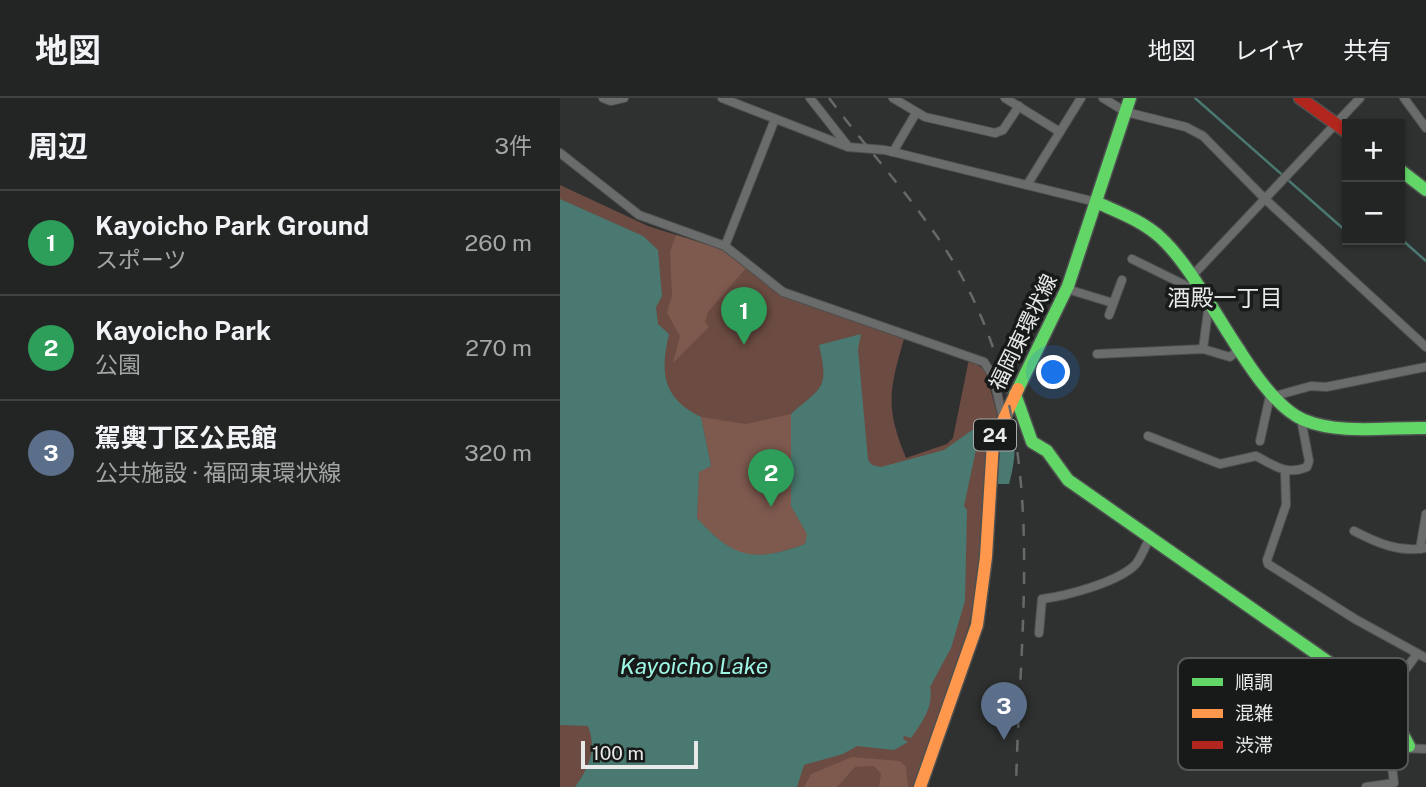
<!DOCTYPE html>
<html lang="ja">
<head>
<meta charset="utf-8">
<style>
	body { margin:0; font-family:"Public Sans","Noto Sans JP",sans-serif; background:#2b2d2c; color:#f1f3f6 }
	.controls { position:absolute; right:21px; top:21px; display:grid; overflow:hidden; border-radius:0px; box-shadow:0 2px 5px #0004 }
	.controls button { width:63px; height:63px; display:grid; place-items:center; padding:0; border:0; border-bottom:2px solid #404241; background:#232524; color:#f1f3f6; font:35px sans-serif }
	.scale { position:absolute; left:21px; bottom:18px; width:117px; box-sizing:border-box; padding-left:7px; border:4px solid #e7eae9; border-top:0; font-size:19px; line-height:24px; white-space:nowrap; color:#e7eae9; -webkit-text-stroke:5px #181919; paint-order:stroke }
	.you { position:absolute; left:494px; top:275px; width:24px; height:24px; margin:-18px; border:5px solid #fff; border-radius:50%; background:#1a73e8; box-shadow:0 0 0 10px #1a73e833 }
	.badge { display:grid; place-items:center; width:46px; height:46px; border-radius:50%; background:#a7a9a8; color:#fff; font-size:23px; font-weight:700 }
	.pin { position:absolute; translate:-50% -58px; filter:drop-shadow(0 2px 4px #0008) }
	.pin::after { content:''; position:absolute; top:37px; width:24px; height:21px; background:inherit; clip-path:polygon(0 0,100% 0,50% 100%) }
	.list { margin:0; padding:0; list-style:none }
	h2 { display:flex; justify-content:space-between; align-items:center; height:91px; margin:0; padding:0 28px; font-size:30px }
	h2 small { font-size:23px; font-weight:400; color:#a3a5a6 }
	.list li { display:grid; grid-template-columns:46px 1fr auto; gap:21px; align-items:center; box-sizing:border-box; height:105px; padding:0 28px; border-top:2px solid #404241 }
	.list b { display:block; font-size:26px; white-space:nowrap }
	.list p { margin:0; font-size:23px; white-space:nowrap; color:#a3a5a6 }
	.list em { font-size:23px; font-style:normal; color:#a3a5a6 }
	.map { position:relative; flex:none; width:866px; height:689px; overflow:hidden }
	header { display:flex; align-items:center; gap:42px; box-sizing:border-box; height:98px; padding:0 35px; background:#232524; border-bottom:2px solid #404241 }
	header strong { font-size:33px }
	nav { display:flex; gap:38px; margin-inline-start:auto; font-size:24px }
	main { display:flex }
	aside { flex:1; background:#232524 }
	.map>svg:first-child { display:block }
</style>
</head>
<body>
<header>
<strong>地図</strong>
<nav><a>地図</a><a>レイヤ</a><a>共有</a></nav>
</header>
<main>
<aside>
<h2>周辺<small>3件</small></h2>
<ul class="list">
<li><span class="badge" style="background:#2e9e5b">1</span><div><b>Kayoicho Park Ground</b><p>スポーツ</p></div><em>260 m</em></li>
<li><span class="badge" style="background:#2e9e5b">2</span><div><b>Kayoicho Park</b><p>公園</p></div><em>270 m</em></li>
<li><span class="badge" style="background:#5c6f8a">3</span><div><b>駕輿丁区公民館</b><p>公共施設 · 福岡東環状線</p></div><em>320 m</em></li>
</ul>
</aside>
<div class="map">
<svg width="866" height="689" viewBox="0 0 866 689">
	<rect width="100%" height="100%" fill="#2f3130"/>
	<!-- green -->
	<path fill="#6c4b42" d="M0,87L88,128L164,152L222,195L345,237C330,290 324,307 346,360L387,346L393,340L409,261L425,272L438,319L418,491L399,565L356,689H0Z"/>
	<!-- forest -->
	<g fill="#7d594e">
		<path d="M116,137L164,152L187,169L148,214L145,224L149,229L113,265L120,238L107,215L112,197L110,154Z"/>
		<path d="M231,316V408L248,437L245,446C189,465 176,462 137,420L139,374L151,367L141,319L186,326Z"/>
		<path d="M292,659L340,663L346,669L348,689H319L321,676L314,668L295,669L277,689H244L251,676Z"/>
	</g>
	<!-- water -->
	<g fill="#497970">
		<path d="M0,101L83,138L98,152L102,198L96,209L98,226L109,236C100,274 102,300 141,319L151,368L139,374L137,420C173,460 193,465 245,446L247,436L231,408V316C263,288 269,291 259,247L301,236L298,251L308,362L312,367L321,369L384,352L415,330L420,333L404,408L407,412L405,503L391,550L370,589C374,608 362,625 351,640L344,638L343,641L348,644L334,652L297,648L283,656L244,667L237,689H15C29,670 37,651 28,628L0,627Z"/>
		<path d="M448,322C458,343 455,364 449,386H437L440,352Z"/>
	</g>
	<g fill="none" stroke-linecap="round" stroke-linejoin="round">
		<!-- stream -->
		<g stroke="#497970" stroke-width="2.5">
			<path d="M635,0L787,134"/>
			<path d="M840,140L866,163"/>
		</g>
		<!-- street casing -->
		<g stroke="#4d504f" stroke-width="10">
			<g id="street">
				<path d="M43,0L51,3L64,0"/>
				<path d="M162,0L288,49L325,52L536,104"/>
				<path d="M250,0L287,47"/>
				<path d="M333,0L365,19L435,35L443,32L459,8"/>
				<path d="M445,0L500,34"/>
				<path d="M543,0L566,14L626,29L643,38L705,101L866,249"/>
				<path d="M844,0L866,30"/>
				<path d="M333,54L356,15"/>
				<path d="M0,55L79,117L165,148L223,194L424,264L433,278L443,320"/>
				<path d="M467,87L521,0"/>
				<path d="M165,148L215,21"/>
				<path d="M572,161L631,190L638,185"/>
				<path d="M633,177L800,0"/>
				<path d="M507,191L553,205"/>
				<path d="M549,217L562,182"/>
				<path d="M643,251L648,213L653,209"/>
				<path d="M537,256L643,251L670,259L681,250"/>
				<path d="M715,298L751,288L766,289L866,269"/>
				<path d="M588,338L660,366L696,358C713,367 727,378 747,369L749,363L741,321"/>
				<path d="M700,343L711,293"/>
				<path d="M725,372L726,407L707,462L708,466L795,521L866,560"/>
				<path d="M794,433C817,445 840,455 866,450"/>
				<path d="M860,451L866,416"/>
				<path d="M479,535L482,501C506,498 555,485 574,468C580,463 585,448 590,440"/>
				<path d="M823,602L857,556"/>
				<path d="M806,689L834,685L831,661L839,650L866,651"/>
			</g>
		</g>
		<!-- fast casing -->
		<g stroke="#4d504f" stroke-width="15">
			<g id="fast">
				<path d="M840,72L866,92"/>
				<path d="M536,104C558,114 583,123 601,140C647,182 693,301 744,322C780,337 828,329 866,330"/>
				<path d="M458,291L508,188L570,0"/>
				<path d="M455,296L472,344L487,353L508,382L824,603L849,648"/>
			</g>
		</g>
		<!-- slow casing -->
		<g stroke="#4d504f" stroke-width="15">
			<path id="slow" d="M360,689L417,527L426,459L433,344L458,291"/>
		</g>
		<!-- jam casing -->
		<g stroke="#4d504f" stroke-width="15">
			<path id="jam" d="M740,0L787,34"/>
		</g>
		<!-- street -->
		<use href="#street" stroke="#6a6c6b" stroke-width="8"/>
		<!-- fast -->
		<use href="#fast" stroke="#63d668" stroke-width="12"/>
		<!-- slow -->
		<use href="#slow" stroke="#ff974d" stroke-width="12"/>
		<!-- jam -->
		<use href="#jam" stroke="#b3261e" stroke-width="12"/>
		<!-- rail -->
		<path stroke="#676968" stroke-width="2.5" stroke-dasharray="12 12" stroke-linecap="butt" d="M269,0C313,59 367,115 402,179C490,342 460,512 456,689"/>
	</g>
	<g text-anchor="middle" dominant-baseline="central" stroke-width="7" stroke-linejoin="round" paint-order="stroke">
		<!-- shield labels -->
		<rect fill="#181919" stroke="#a9abab" stroke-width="2" x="414" y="321.5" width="42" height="31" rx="5"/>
		<g font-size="19" font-weight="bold" fill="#e7eae9">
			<text x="435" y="337">24</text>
		</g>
		<!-- street labels -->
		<g font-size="21" fill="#e7eae9" stroke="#181919">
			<text transform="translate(463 234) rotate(-64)">福岡東環状線</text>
		</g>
		<!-- neighbourhood labels -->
		<g font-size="23" fill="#e7eae9" stroke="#181919">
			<text x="665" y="199">酒殿一丁目</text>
		</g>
		<!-- water labels -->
		<g font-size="23" font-style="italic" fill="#9ef6e5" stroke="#181919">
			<text x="134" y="567">Kayoicho Lake</text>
		</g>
	</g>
	<!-- legend -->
	<rect x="618" y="560" width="230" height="112" rx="10" fill="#181919" stroke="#565857" stroke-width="2"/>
	<rect x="632" y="580" width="31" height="8" fill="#63d668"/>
	<rect x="632" y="611" width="31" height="9" fill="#ff974d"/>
	<rect x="632" y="643" width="31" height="8" fill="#b3261e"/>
	<g font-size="19" fill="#e7eae9">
		<text x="675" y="591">順調</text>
		<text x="675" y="622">混雑</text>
		<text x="675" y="654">渋滞</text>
	</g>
</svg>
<div class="controls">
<button>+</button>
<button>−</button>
</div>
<div class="scale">100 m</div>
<div class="you"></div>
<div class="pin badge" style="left:184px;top:247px;background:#2e9e5b">1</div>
<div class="pin badge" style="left:211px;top:409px;background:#2e9e5b">2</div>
<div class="pin badge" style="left:444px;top:642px;background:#5c6f8a">3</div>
</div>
</main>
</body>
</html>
